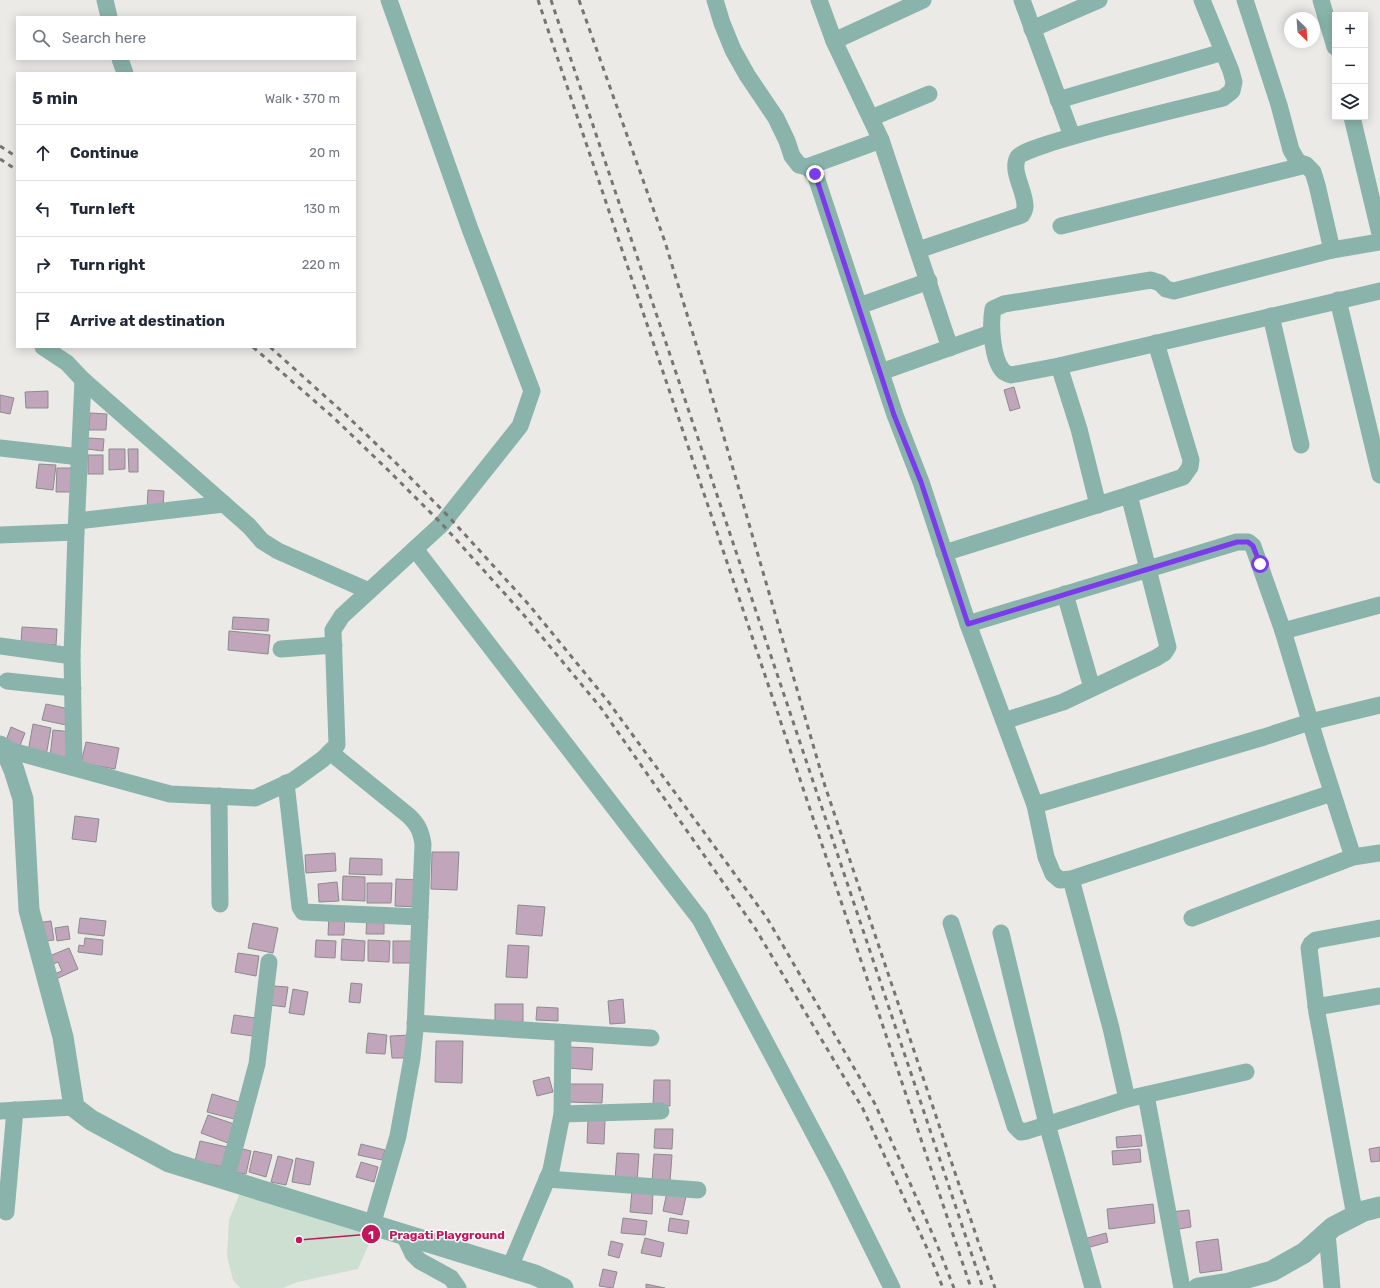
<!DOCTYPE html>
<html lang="en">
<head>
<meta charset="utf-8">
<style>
	body { margin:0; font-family:Rubik,sans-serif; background:#f2f2f3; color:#1f2937 }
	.controls { position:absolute; right:12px; top:12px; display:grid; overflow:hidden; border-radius:0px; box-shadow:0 2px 10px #0003 }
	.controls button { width:36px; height:36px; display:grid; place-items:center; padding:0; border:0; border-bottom:1px solid #e0e1e3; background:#fff; color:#1f2937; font:20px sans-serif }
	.compass { position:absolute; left:1284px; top:12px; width:36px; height:36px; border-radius:50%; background:#fff; box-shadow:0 2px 10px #0003; rotate:155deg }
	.stop { position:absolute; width:12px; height:12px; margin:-9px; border:3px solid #7c3aed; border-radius:50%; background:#fff }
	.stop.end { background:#7c3aed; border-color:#fff; box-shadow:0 1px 4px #0008 }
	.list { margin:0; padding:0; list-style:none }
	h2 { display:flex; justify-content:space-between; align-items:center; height:52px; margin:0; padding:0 16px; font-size:17px }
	h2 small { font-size:13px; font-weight:400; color:#747a83 }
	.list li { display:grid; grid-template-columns:26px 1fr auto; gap:12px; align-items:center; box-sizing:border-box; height:56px; padding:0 16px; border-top:1px solid #e0e1e3 }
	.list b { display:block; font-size:15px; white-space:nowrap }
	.list em { font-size:13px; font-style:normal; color:#747a83 }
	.icon { flex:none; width:22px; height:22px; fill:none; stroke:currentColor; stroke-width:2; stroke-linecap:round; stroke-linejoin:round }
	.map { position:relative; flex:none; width:1380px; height:1288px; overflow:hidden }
	.search { position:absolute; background:#fff; box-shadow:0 2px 10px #0003; left:16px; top:16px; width:340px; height:44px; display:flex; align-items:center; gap:10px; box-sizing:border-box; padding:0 14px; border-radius:0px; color:#747a83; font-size:15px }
	.panel { position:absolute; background:#fff; box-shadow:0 2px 10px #0003; left:16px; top:72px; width:340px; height:276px; border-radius:0px }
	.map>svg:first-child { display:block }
</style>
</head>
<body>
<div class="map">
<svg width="1380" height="1288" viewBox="0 0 1380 1288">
	<rect width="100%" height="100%" fill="#eceae7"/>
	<!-- green -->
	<path fill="#cddfd0" d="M241,1190L374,1232L358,1269L298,1282L283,1288H240L233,1280L227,1256L229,1220Z"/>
	<!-- building -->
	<g fill="#c1a5bb" stroke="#8d8b8d">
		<path d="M1014,387L1020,408L1010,411L1004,390Z"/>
		<path d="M48,391V408H26L25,392Z"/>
		<path d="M0,395L14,398L10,414L0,412Z"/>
		<path d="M90,413L107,414L106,430H89Z"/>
		<path d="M88,438L104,439L103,451L87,449Z"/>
		<path d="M109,449H125V469L109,470Z"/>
		<path d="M128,449H138V472H129Z"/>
		<rect x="88" y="455" width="15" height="19"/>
		<path d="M39,464L56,465L53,490L36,488Z"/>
		<path d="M57,468H76L75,492H56Z"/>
		<path d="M148,490L164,491L163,510L147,509Z"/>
		<path d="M233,617L269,619L268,631L232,629Z"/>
		<path d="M22,627L57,629L56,645L21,643Z"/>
		<path d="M229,631L270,635L268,654L228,650Z"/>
		<path d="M46,704L69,709L66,725L42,720Z"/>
		<path d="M33,724L51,728L46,756L28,752Z"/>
		<path d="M11,727L25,733L19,748L5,743Z"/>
		<path d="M53,730L73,732L70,759L50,757Z"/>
		<path d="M86,742L119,748L115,769L81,763Z"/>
		<path d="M75,816L99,819L96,842L72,839Z"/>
		<path d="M432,852H459L457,890L431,889Z"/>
		<path d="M335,853L336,871L306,873L305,855Z"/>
		<path d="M350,858L382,859V875L349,874Z"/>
		<path d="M343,876L365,877V901L342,900Z"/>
		<path d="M396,879L420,880L419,907L395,906Z"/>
		<path d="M337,882L339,901L319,902L318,884Z"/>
		<path d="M367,883H392L391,903H367Z"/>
		<path d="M518,905L545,907L542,936L516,934Z"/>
		<path d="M329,915H345L344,935H328Z"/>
		<path d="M367,916H384V934H366Z"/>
		<path d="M80,918L106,921L104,936L78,933Z"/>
		<path d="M51,921L54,940L39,942L36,923Z"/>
		<path d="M253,923L278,928L273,953L248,948Z"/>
		<path d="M68,926L70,939L57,941L55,928Z"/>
		<path d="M85,938L103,940L102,955L78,952L79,945L84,946Z"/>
		<path d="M342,939L365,941L364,961L341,960Z"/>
		<path d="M316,940L336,941L335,958L315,957Z"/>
		<path d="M368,940L390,941L389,962L368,961Z"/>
		<rect x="393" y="941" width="22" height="22"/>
		<path d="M508,945L529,946L527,978L506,977Z"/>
		<path d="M69,948L78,969L56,979L54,974L62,971L58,962L51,965L47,957Z"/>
		<path d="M238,953L259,956L256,976L235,972Z"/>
		<path d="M351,983L362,984L360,1003L349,1002Z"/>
		<path d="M272,986L288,987L285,1007L270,1005Z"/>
		<path d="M293,989L308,992L304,1015L289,1013Z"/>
		<path d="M623,999L625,1023L610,1024L608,1001Z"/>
		<rect x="495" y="1004" width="28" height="18"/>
		<path d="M537,1007L558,1008V1021L536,1020Z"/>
		<path d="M234,1015L256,1018L253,1036L231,1033Z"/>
		<path d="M368,1033L387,1035L385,1054L366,1053Z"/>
		<path d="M411,1035L409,1058H392L390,1036Z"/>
		<path d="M436,1041H463L462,1083L435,1082Z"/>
		<path d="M569,1047L593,1048L592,1070L568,1068Z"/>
		<path d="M549,1077L553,1092L537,1096L533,1081Z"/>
		<path d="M654,1080H670V1106H653Z"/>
		<path d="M569,1084H603L602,1103L568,1102Z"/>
		<path d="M212,1094L239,1102L234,1119L207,1112Z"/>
		<path d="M208,1115L234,1124L228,1143L201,1133Z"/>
		<path d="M588,1119L605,1120L604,1144L587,1143Z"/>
		<path d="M655,1129H673L672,1149L654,1148Z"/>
		<path d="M1141,1135L1142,1146L1117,1148L1116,1137Z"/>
		<path d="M200,1141L227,1147L223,1167L195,1161Z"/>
		<path d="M361,1144L385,1150L382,1160L358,1155Z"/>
		<path d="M1380,1147V1161L1371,1162L1369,1149Z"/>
		<path d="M239,1148L251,1151L246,1174L234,1172Z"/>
		<path d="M1140,1149L1141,1162L1113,1165L1112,1151Z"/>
		<path d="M254,1151L272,1155L266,1177L249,1172Z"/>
		<path d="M617,1153L639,1154L637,1182L615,1180Z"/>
		<path d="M654,1154L672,1155L670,1182L652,1181Z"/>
		<path d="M278,1156L293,1160L286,1185L271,1182Z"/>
		<path d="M296,1158L314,1162L310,1185L292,1182Z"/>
		<path d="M361,1162L378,1167L374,1182L356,1177Z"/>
		<path d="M632,1191L653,1192L652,1214L630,1212Z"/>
		<path d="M667,1192L686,1196L682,1215L663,1211Z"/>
		<path d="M1153,1204L1155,1223L1109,1229L1107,1209Z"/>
		<path d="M1189,1210L1191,1227L1173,1230L1170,1212Z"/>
		<path d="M623,1218L647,1221L645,1235L621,1233Z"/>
		<path d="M670,1218L689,1221L687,1234L668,1231Z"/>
		<path d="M1106,1233L1108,1242L1087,1248L1084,1239Z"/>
		<path d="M645,1238L664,1243L661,1257L641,1253Z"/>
		<path d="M1218,1239L1222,1270L1200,1273L1196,1242Z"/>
		<path d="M611,1241L623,1244L619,1258L608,1255Z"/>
		<path d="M603,1269L617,1272L613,1288L599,1286Z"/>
		<path d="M646,1284L665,1288H646Z"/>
	</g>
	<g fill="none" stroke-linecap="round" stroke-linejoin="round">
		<!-- minor -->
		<g stroke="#8ab4ab" stroke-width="17">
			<path d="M105,0L109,17"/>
			<path d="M715,0L722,23L733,50L747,75L776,118L787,141L792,156L799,165L807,167L815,174L895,415L921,482L968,624L1035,805L1046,857L1053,874L1060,880L1071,879L1332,793"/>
			<path d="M819,0L834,41L881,140L950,348"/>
			<path d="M1022,0L1072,136"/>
			<path d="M1245,0L1279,105L1291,150L1298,162L1306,165L1313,172L1317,185L1332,250"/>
			<path d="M1321,0L1335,47"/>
			<path d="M1032,29L1099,0"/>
			<path d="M834,41L923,0"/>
			<path d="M120,59L125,73"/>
			<path d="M1058,100L1223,52"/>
			<path d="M1352,117L1380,234"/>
			<path d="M871,118L929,94"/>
			<path d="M807,167L881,140"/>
			<path d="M1061,226L1306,165"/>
			<path d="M1380,242L1332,250L1174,291L1166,289L1160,283L1151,280L1004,304L993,309C990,324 992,359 1003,371C1005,373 1008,374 1011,375L1059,366L1380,291"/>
			<path d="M918,250L1022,215C1023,213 1025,210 1025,207C1026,192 1010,171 1018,157C1024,145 1198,104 1223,98L1232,91L1234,82L1231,71L1202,0"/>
			<path d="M1338,300L1380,475"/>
			<path d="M859,306L929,281"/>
			<path d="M1271,316L1301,445"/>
			<path d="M43,347L67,363L83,380L249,526L262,541L278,551L369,591"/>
			<path d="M1059,366L1079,429L1098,505"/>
			<path d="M881,372L991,333"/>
			<path d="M0,448L80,457"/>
			<path d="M77,521L224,504"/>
			<path d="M0,535L76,532"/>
			<path d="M415,549L700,919L836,1175L892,1288"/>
			<path d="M944,553L1129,495L1183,477L1190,467L1191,460L1156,343"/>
			<path d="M1065,594L1092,688"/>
			<path d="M968,624L1237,542H1248L1253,546L1283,631L1319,751L1353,857"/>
			<path d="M1283,631L1380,605"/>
			<path d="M0,646L72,656"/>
			<path d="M281,649L334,645"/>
			<path d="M7,681L73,688"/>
			<path d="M1004,721L1063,702L1156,658L1164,653L1168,647L1129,495"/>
			<path d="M5,749L170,794L255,798L294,780L323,759L337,745L333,630L342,616L442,524L520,426L532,391L470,229L389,0"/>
			<path d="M330,752L409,816C418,825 421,831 423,844L415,1030L412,1058L398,1136L372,1225"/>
			<path d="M74,767L72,656L76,532L83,380"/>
			<path d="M286,783L300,907L303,912L420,917"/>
			<path d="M219,796L220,904"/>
			<path d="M1035,805L1264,737L1310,722L1380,705"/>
			<path d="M1071,879L1111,1028L1127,1099"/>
			<path d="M1192,918L1353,857L1380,853"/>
			<path d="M951,923L1015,1126L1021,1132L1027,1131L1127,1099L1246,1072"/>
			<path d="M1001,933L1047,1124L1093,1288"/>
			<path d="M1316,1007L1380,996"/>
			<path d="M415,1023L651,1038"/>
			<path d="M1146,1095L1182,1288"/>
			<path d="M0,1111L74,1107"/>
			<path d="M562,1114L661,1111"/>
			<path d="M547,1179L698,1190"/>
			<path d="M226,1180L257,1064L269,962"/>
			<path d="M6,1212L15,1110"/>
			<path d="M1355,1216L1317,1013L1309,948L1311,944L1316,940L1380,928"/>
			<path d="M1327,1233L1332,1288"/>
			<path d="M404,1235L413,1254L420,1261L451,1278L458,1288"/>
			<path d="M510,1267L551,1170L562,1114L563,1033"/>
		</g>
		<!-- tertiary -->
		<g stroke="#8ab4ab" stroke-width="21">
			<path d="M0,746L5,749L14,770L23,799L29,910L63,1037L74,1107L91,1120L169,1162L535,1275L563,1288"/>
			<path d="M1198,1288L1229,1283L1272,1271L1304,1253L1333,1227L1364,1211L1380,1207"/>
		</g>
		<!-- rail -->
		<g stroke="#767573" stroke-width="3" stroke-dasharray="5 5" stroke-linecap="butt">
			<path d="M538,0L971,1288"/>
			<path d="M551,0L983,1288"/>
			<path d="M579,0L665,242L714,403L825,786L978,1241L995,1288"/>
			<path d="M0,146L17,157"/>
			<path d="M0,159L17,170"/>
			<path d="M253,347L334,418L389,471L442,524L523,614L601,708L755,928L863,1109L926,1246L943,1288"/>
			<path d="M270,347L346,415L398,465L448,516L530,606L607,700L767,918L875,1104L936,1242L954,1288"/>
		</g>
	</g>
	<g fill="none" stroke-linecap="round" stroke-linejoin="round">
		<!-- route -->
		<path stroke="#7c3aed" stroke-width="5" d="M815,174L894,415L921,482L968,624L1237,542H1248L1253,546L1260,564"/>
	</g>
	<!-- callouts -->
	<path fill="none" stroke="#c2185b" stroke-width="1.5" d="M299 1240L371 1234"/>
	<g fill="#c2185b" stroke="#fff" stroke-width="1.5">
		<circle cx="299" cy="1240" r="4"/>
		<circle cx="371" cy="1234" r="10"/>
	</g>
	<g font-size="12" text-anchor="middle" font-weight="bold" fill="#fff">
		<text x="371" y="1239">1</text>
	</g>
	<g font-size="12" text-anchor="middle" font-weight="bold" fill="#c2185b" stroke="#fff" stroke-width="3" stroke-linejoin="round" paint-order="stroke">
		<text x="447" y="1239">Pragati Playground</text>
	</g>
</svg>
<div class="controls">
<button>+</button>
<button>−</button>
<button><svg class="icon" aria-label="layers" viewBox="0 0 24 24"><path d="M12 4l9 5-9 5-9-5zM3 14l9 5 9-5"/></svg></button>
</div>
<svg class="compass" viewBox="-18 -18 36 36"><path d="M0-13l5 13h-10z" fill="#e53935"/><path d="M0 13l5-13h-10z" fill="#747a83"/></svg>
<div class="stop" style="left:1260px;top:564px"></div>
<div class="stop end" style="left:815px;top:174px"></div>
<div class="search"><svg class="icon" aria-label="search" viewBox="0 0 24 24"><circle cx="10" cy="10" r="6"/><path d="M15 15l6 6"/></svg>Search here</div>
<section class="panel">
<h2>5 min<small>Walk · 370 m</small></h2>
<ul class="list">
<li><svg class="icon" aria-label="ahead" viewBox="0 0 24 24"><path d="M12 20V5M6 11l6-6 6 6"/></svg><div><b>Continue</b></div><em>20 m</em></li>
<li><svg class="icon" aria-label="left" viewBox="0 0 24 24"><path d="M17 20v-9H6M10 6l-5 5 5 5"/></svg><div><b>Turn left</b></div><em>130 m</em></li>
<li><svg class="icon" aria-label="right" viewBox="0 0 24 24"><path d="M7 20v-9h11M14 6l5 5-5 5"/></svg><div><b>Turn right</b></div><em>220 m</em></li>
<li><svg class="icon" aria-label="arrive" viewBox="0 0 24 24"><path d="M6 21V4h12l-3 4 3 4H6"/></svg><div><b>Arrive at destination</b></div></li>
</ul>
</section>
</div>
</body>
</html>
